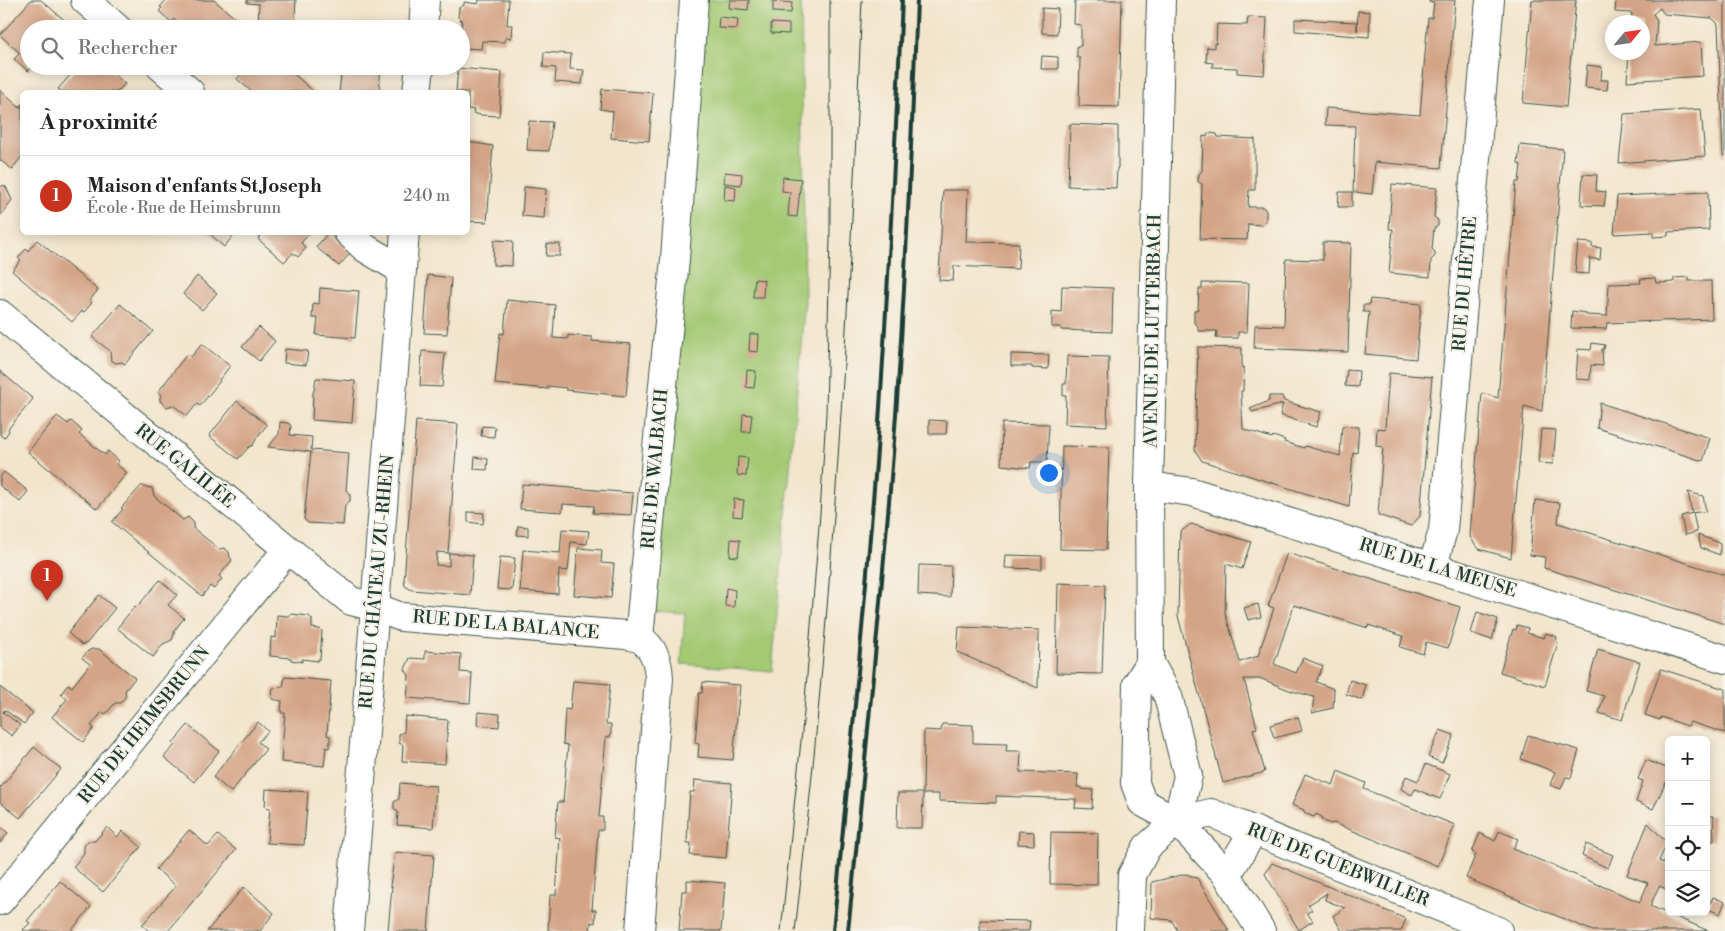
<!DOCTYPE html>
<html lang="fr">
<head>
<meta charset="utf-8">
<style>
	body { margin:0; font-family:"Libre Bodoni",serif; background:#f2f2f2; color:#222 }
	.controls { position:absolute; right:15px; bottom:15px; display:grid; overflow:hidden; border-radius:8px; box-shadow:0 2px 12px #0003 }
	.controls button { width:45px; height:45px; display:grid; place-items:center; padding:0; border:0; border-bottom:1px solid #e0e0e0; background:#fff; color:#222; font:25px sans-serif }
	.compass { position:absolute; left:1605px; top:15px; width:45px; height:45px; border-radius:50%; background:#fff; box-shadow:0 2px 12px #0003; rotate:61deg }
	.you { position:absolute; left:1048px; top:472px; width:18px; height:18px; margin:-12px; border:4px solid #fff; border-radius:50%; background:#1a73e8; box-shadow:0 0 0 8px #1a73e833 }
	.badge { display:grid; place-items:center; width:32px; height:32px; border-radius:50%; background:#c8321e; color:#fff; font-size:16px; font-weight:700 }
	.pin { position:absolute; translate:-50% -41px; filter:drop-shadow(0 1px 2px #0008) }
	.pin::after { content:''; position:absolute; top:26px; width:18px; height:15px; background:inherit; clip-path:polygon(0 0,100% 0,50% 100%) }
	.list { margin:0; padding:0; list-style:none }
	h2 { display:flex; justify-content:space-between; align-items:center; height:65px; margin:0; padding:0 20px; font-size:21px }
	h2 small { font-size:16px; font-weight:400; color:#767676 }
	.list li { display:grid; grid-template-columns:32px 1fr auto; gap:15px; align-items:center; box-sizing:border-box; height:80px; padding:0 20px; border-top:1px solid #e0e0e0 }
	.list b { display:block; font-size:19px; white-space:nowrap }
	.list p { margin:0; font-size:16px; white-space:nowrap; color:#767676 }
	.list em { font-size:16px; font-style:normal; color:#767676 }
	.icon { flex:none; width:28px; height:28px; fill:none; stroke:currentColor; stroke-width:2; stroke-linecap:round; stroke-linejoin:round }
	.map { position:relative; flex:none; width:1725px; height:931px; overflow:hidden }
	.search { position:absolute; background:#fff; box-shadow:0 2px 12px #0003; left:20px; top:20px; width:450px; height:55px; display:flex; align-items:center; gap:12px; box-sizing:border-box; padding:0 18px; border-radius:28px; color:#767676; font-size:19px }
	.panel { position:absolute; background:#fff; box-shadow:0 2px 12px #0003; left:20px; top:90px; width:450px; height:145px; border-radius:8px }
	.map>svg:first-child { display:block }
</style>
</head>
<body>
<div class="map">
<svg width="1725" height="931" viewBox="0 0 1725 931">
	<rect width="100%" height="100%" fill="#f7f3e8"/>
	<filter id="ink" filterUnits="userSpaceOnUse"><feTurbulence type="fractalNoise" baseFrequency=".02" numOctaves="2"/><feDisplacementMap in="SourceGraphic" scale="10" xChannelSelector="R" yChannelSelector="G"/><feConvolveMatrix kernelMatrix="1 2 1 2 8 2 1 2 1" color-interpolation-filters="sRGB"/></filter>
	<filter id="wash" filterUnits="userSpaceOnUse"><feTurbulence type="fractalNoise" baseFrequency=".0096" numOctaves="4" result="noise"/><feDisplacementMap in="SourceGraphic" scale="20" xChannelSelector="R" yChannelSelector="G"/><feGaussianBlur stdDeviation="1.12" result="paint"/><feColorMatrix in="noise" values="0 0 0 0 0 0 0 0 0 0 0 0 0 0 0 0 0 1.4 0 .05"/><feComposite in="paint" operator="in"/></filter>
	<g filter="url(#wash)">
		<rect width="100%" height="100%" fill="#f2e5cc"/>
		<!-- green -->
		<path fill="#a3c973" stroke="#618354" d="M704,0H801L805,301L772,671L681,664L685,613L653,611Z"/>
		<g id="blocks">
			<!-- building -->
			<g fill="#d4a487">
				<path d="M31,0H41L69,24L65,29H29V66H33L28,71L14,59L20,53L0,35Z"/>
				<path d="M166,0H214L243,25L241,29H185L174,19L171,22L159,11L162,8L160,7Z"/>
				<path d="M247,0H296L294,29L258,27L259,4L247,3Z"/>
				<path d="M479,0H509L507,25H512L511,38L506,37L505,42L482,41L481,49L463,48L464,40L461,39L462,21L458,17L459,8L464,5V2L478,4Z"/>
				<path d="M730,0H749L748,10L729,8Z"/>
				<path d="M1075,0H1122L1119,107L1079,106L1080,58H1077V46H1081V25L1074,24Z"/>
				<path d="M1429,0H1455L1441,168L1375,162L1372,194L1353,192L1355,126L1325,125L1326,108L1420,115L1428,18H1432L1434,3L1429,2Z"/>
				<path d="M1532,0H1576L1566,107L1523,103Z"/>
				<path d="M1616,0H1725V156H1723L1718,24L1712,18L1664,14L1660,8L1653,14L1657,20L1655,46L1701,42L1703,76L1627,81L1629,52H1642V22H1631L1632,13L1615,12Z"/>
				<path d="M773,1L792,3L791,13L773,12Z"/>
				<path d="M1042,8L1058,9L1057,34L1042,33Z"/>
				<path d="M1358,11L1370,12L1369,37L1295,31V19L1357,22V31Z"/>
				<path d="M719,17L738,19L737,29L718,28Z"/>
				<path d="M1248,17L1267,18L1264,75L1237,73V68L1212,67L1213,63L1206,62L1207,47L1214,48V43L1216,44L1217,24L1247,25Z"/>
				<path d="M771,23L789,24V34L771,33Z"/>
				<path d="M544,52L571,54L570,69L584,70L582,84L555,82L556,68L543,67Z"/>
				<path d="M1042,56L1058,57V69H1041Z"/>
				<path d="M1587,65L1602,67L1601,80H1608L1607,90L1585,88Z"/>
				<path d="M78,66H105L125,84L117,92H62L58,89Z"/>
				<path d="M248,66H272L280,73L286,67L313,91L312,92H252L237,79Z"/>
				<path d="M342,66H381L379,92H339Z"/>
				<path d="M458,68L502,72L499,116L481,115L473,113L474,110L468,109V92H456Z"/>
				<path d="M602,89L653,93L649,141L611,138L613,111L600,109Z"/>
				<path d="M0,90L20,108L22,104V156L13,168V170L0,160Z"/>
				<path d="M1701,109L1705,156L1619,163L1624,114Z"/>
				<path d="M529,121L552,122L549,151L527,150Z"/>
				<path d="M1070,124L1118,126V168H1117L1116,188L1068,186Z"/>
				<path d="M1210,133L1217,134L1218,137L1255,139V190H1249L1248,207H1263L1266,211V221L1262,225L1248,224L1247,240L1200,239L1202,184L1198,182L1199,174L1202,171L1203,136L1207,137V135Z"/>
				<path d="M469,142L493,146L487,222L468,221V144Z"/>
				<path d="M1520,145L1563,149L1542,411L1524,406L1511,558L1479,549L1471,539L1470,535L1482,393L1498,398L1516,182H1519L1521,165L1518,164Z"/>
				<path d="M725,172L742,174L741,185L724,183Z"/>
				<path d="M1583,174L1597,175L1596,191L1606,192L1604,206L1581,205Z"/>
				<path d="M783,177L801,179L797,217L788,216L790,192L782,191Z"/>
				<path d="M1392,184L1437,188L1434,217L1438,220V226L1434,228L1432,249L1435,252V256L1431,260L1430,277L1389,273L1393,229H1389Z"/>
				<path d="M3,185L6,187L12,200L0,216V188Z"/>
				<path d="M725,185L736,187L735,201L724,200Z"/>
				<path d="M524,187L546,189L544,218L522,216Z"/>
				<path d="M943,190H968L966,242L1019,243L1018,269L954,266L953,281L939,280Z"/>
				<path d="M1339,192H1352V207H1338Z"/>
				<path d="M1708,192L1709,230L1668,232V236L1653,237V232L1614,234L1617,196Z"/>
				<path d="M208,232H236L224,247Z"/>
				<path d="M263,232H310L301,243L306,248L298,257L293,253L284,262L258,239Z"/>
				<path d="M328,233L350,253L339,266L316,247Z"/>
				<path d="M37,240L98,290L89,301L92,303L84,312L82,311L72,322L12,271L21,260L18,258L26,249L28,251Z"/>
				<path d="M494,240L513,241L512,266L493,265Z"/>
				<path d="M1323,242L1351,243L1348,352L1254,348L1255,325L1284,326L1286,259L1323,260Z"/>
				<path d="M1578,242L1592,243V247L1601,248L1600,260L1590,258L1589,274L1575,273Z"/>
				<path d="M547,244H560V256H546Z"/>
				<path d="M428,275L451,278L447,334L424,333Z"/>
				<path d="M197,276L217,293L202,310L183,294Z"/>
				<path d="M1689,277V281H1711L1712,319L1607,323L1606,329L1571,328L1572,311L1586,313V315L1607,316L1609,284L1641,283L1640,279L1655,278L1656,283L1674,282V278Z"/>
				<path d="M755,279L764,280L763,297H753Z"/>
				<path d="M1214,282L1249,283L1247,332H1238V338H1216L1217,331H1198V326L1194,323V311L1198,309L1199,289H1202V283H1214Z"/>
				<path d="M1062,286L1113,288L1112,332L1061,330V327H1052V311L1061,312Z"/>
				<path d="M320,288L359,291L355,338L316,335L318,318H312L313,303L319,304Z"/>
				<path d="M1370,299L1421,304L1416,359L1365,354L1369,312H1363V305H1369Z"/>
				<path d="M507,300L555,305L553,338L568,339V335L592,337V341L631,344L626,396L566,390V388L548,386V389L495,384L500,333L504,334Z"/>
				<path d="M120,304L153,331L125,364L122,362L116,363L111,360L110,351L92,337Z"/>
				<path d="M259,327L275,341L259,361L242,347Z"/>
				<path d="M750,334H759L758,352L749,351Z"/>
				<path d="M1592,343L1605,345L1604,349H1602L1603,366L1591,365L1590,380L1576,379L1578,349L1591,350Z"/>
				<path d="M202,344L230,366L219,380L220,381L200,406L197,404L187,416L173,405L167,407L160,401V397L161,395L158,392L187,354L191,357Z"/>
				<path d="M1198,347L1242,348V368H1244L1243,391H1241L1243,429L1272,438L1273,436L1285,440L1284,442L1304,448L1305,446L1340,456L1342,426L1359,427L1357,453L1353,452L1349,507L1202,461L1195,450Z"/>
				<path d="M285,349L308,351L306,365L284,363Z"/>
				<path d="M422,351L445,353L442,387L420,386Z"/>
				<path d="M1011,354L1049,355L1048,369L1032,368V366H1011Z"/>
				<path d="M1067,356L1109,357L1107,426L1065,424L1066,396H1063V384H1066Z"/>
				<path d="M747,370L756,371L754,388L746,387Z"/>
				<path d="M1347,370L1359,371L1358,387L1345,386Z"/>
				<path d="M0,371L33,399L8,429L9,431L4,438L0,435Z"/>
				<path d="M1389,373L1432,377L1420,516L1411,526L1378,515L1383,447L1376,446L1377,428L1385,429Z"/>
				<path d="M316,378L355,381L352,423L312,420L313,392L314,391Z"/>
				<path d="M1269,396H1282L1284,401L1321,412L1316,427L1280,415L1283,404L1252,412L1250,409L1269,401Z"/>
				<path d="M237,401L267,425L257,437L253,445L249,447L238,459L209,436Z"/>
				<path d="M1600,403L1710,438L1703,461L1597,428Z"/>
				<path d="M743,414L752,415L750,432H742Z"/>
				<path d="M57,416L68,424L71,421L77,426L82,431L79,434L105,455L108,451L119,461L116,464L127,473L97,509L28,452Z"/>
				<path d="M929,420L947,421L946,434H929Z"/>
				<path d="M416,421L458,424L448,553L437,552L436,565L449,566V553L473,555L470,595L412,590L405,586L404,581Z"/>
				<path d="M280,422L288,423L291,426L290,435L312,437L311,450L349,453L346,490L350,495V501L345,505L343,525L308,523L304,519L311,452L268,447L279,434Z"/>
				<path d="M1002,423L1049,424L1047,461L1045,462H1031L1030,468L1001,465Z"/>
				<path d="M482,426L495,427L494,437L481,436Z"/>
				<path d="M1541,429L1556,430L1553,464L1538,463Z"/>
				<path d="M1062,446L1109,447L1106,550L1060,549Z"/>
				<path d="M475,457L488,459L487,470L474,469Z"/>
				<path d="M738,457L748,458L746,476L737,475Z"/>
				<path d="M4,472L28,491L20,502L0,486V477Z"/>
				<path d="M522,484L633,493L631,515L593,513L594,506L563,504L562,512L520,509Z"/>
				<path d="M142,485L144,487L152,488L154,496L183,520L188,517L194,523L193,528L219,549L224,548L229,552L230,557L232,560L219,576L222,579L214,589L210,586L202,596L112,522L123,509L121,508Z"/>
				<path d="M1688,492L1703,496L1706,511L1692,513Z"/>
				<path d="M734,499L744,500L742,517L733,516Z"/>
				<path d="M1535,500L1560,503L1558,523L1725,575V624L1544,568L1545,557L1530,555Z"/>
				<path d="M468,512L484,513L483,524L468,522Z"/>
				<path d="M1693,513L1697,532L1685,535L1681,516Z"/>
				<path d="M1191,524L1251,542L1242,569L1226,564L1225,613L1240,662L1258,656L1274,608L1268,606L1287,553L1460,607L1448,648L1426,642L1423,654L1400,647L1403,636L1368,625V628L1294,605L1274,664L1296,673L1303,658L1323,666L1316,682L1334,689L1333,708L1312,713L1314,697L1289,690L1262,679H1244L1257,728L1253,729L1265,772L1223,783L1178,616L1180,532Z"/>
				<path d="M518,526L528,527V536L517,535Z"/>
				<path d="M562,529L589,531L587,544L571,542L568,571L559,570L558,594L520,591L523,550L560,553Z"/>
				<path d="M1698,535L1720,543V555L1701,548Z"/>
				<path d="M731,539L740,540L738,557L730,556Z"/>
				<path d="M578,548L602,550L601,563L614,564L611,598L574,595Z"/>
				<path d="M1006,555L1042,556V569L1005,568Z"/>
				<path d="M500,557L515,558L512,590L497,589Z"/>
				<path d="M919,565L951,566L950,597L918,595Z"/>
				<path d="M160,580L177,595L168,605L184,618L174,631V634L172,640L163,644L153,657L117,628L135,606L137,607Z"/>
				<path d="M1058,583L1105,585L1102,674L1056,673Z"/>
				<path d="M726,588L735,590L734,607L725,606Z"/>
				<path d="M99,595L115,608L87,643L82,645L68,633Z"/>
				<path d="M1258,604L1261,617L1248,620L1244,608Z"/>
				<path d="M1477,612L1498,619L1492,640L1471,633Z"/>
				<path d="M292,614L309,616L312,619V628L320,629L322,631L320,659H318V661L302,659V662L291,660V658L270,656L271,637L276,638L277,615L288,616Z"/>
				<path d="M1517,625L1528,628L1527,633L1544,638L1546,633L1557,637L1556,642L1558,643L1545,686L1500,672L1513,629L1516,630Z"/>
				<path d="M959,627L1039,630L1038,688L957,652Z"/>
				<path d="M92,649H99L135,678L125,691L126,696L120,703H115L106,714L102,712L91,726L94,728L83,742L52,717L67,699L61,694L68,684L72,687L90,664L82,658L88,651Z"/>
				<path d="M1598,649L1640,662L1622,720L1599,713L1604,696L1586,691Z"/>
				<path d="M425,651L461,654L460,672L472,673L470,703L407,698L409,676L405,669L410,658L425,659Z"/>
				<path d="M1661,669L1725,689V733L1690,722L1688,726L1661,717L1660,720L1645,715Z"/>
				<path d="M285,677L331,681L327,735L330,736V742L329,748L326,747L324,766L281,762L285,713H281L282,701L272,699L273,688L283,687Z"/>
				<path d="M1350,680L1366,685L1362,700L1346,694Z"/>
				<path d="M573,681L610,684L606,724H611V732L610,737H606L599,817H603V830H598L592,910H596L595,923L591,922L590,931H553L548,930L550,895H556L560,838L555,837L558,802H563L568,745L563,744L565,709L570,710Z"/>
				<path d="M703,682L740,685L733,760L698,757L699,744L695,743L696,732L699,693H702Z"/>
				<path d="M0,687L33,713L24,724L5,710L3,712L20,725L12,736L0,727Z"/>
				<path d="M478,712L500,714L499,727L477,725Z"/>
				<path d="M405,716L448,720L445,764L402,761L403,745L399,743V734L404,732Z"/>
				<path d="M1298,717L1302,731L1274,738L1270,725Z"/>
				<path d="M258,722L268,731L258,742L266,749L231,792L213,777Z"/>
				<path d="M942,724L973,725V743L1007,744L1006,751H1021L1020,772L1078,774L1077,787H1081V789L1093,790L1092,809L1075,808L1076,799L996,796V803L939,801V794H923L922,828H897L898,793H923L924,730L941,731Z"/>
				<path d="M188,725L219,751L194,782L164,757L175,745L173,743Z"/>
				<path d="M1440,730L1454,735L1442,763L1428,757Z"/>
				<path d="M1528,735L1579,750L1571,778L1566,777L1561,789L1550,785L1555,772L1521,759Z"/>
				<path d="M34,747L61,769L20,818L0,802V786L1,787Z"/>
				<path d="M1646,760L1669,769V782H1666L1653,809L1636,802L1643,781L1638,779Z"/>
				<path d="M1426,764L1450,774L1440,799L1415,789L1412,795L1401,789L1406,776L1418,781Z"/>
				<path d="M1338,771L1366,783L1364,789L1455,825L1438,866L1334,823L1331,824L1322,820V817L1316,814L1314,817L1304,813V810L1292,805L1305,774L1333,785Z"/>
				<path d="M695,780L732,783L726,858L690,855L691,843H687L688,819L690,792H694Z"/>
				<path d="M400,783L436,786L433,828L397,825L398,812L394,808V802L399,799Z"/>
				<path d="M266,789L308,792L304,845L267,843L270,808L265,807Z"/>
				<path d="M1706,816H1713L1714,841H1706Z"/>
				<path d="M1648,823L1667,843L1659,861L1669,865V890L1659,886L1650,906L1709,931H1593L1466,878L1476,854L1472,852L1480,833L1495,841L1499,831L1518,839L1513,849L1640,902L1648,883L1627,875Z"/>
				<path d="M0,826L8,833L0,843Z"/>
				<path d="M107,827L117,837L123,831L141,847L103,892L73,867L84,853V846L88,841H95Z"/>
				<path d="M189,830L208,846L218,835L236,850L168,931H149L142,925L176,886L156,869Z"/>
				<path d="M1019,831L1034,832V845L1018,844Z"/>
				<path d="M1051,832L1098,833L1097,885L1050,884Z"/>
				<path d="M1586,844L1613,855L1608,868L1582,856Z"/>
				<path d="M395,852L434,855L428,931H388L392,886H390Z"/>
				<path d="M1272,863L1406,919L1401,931H1342L1333,916L1345,908L1325,900L1327,893L1308,905L1312,910L1307,913L1313,921L1299,930L1265,874Z"/>
				<path d="M1186,874L1197,878L1229,931H1178L1171,920L1151,918L1152,882Z"/>
				<path d="M687,880L725,883L721,931H679L682,891H687Z"/>
				<path d="M60,881L91,907L71,931H24L23,930L30,923L27,921Z"/>
				<path d="M244,887L274,913L260,931H207Z"/>
				<path d="M1713,897L1725,902L1720,914L1708,909Z"/>
				<path d="M980,920L1030,921L1029,931H980Z"/>
			</g>
		</g>
	</g>
	<g filter="url(#ink)">
		<use href="#blocks" fill-opacity="0" stroke="#3f564b" stroke-width="1"/>
		<g fill="none" stroke-linecap="round" stroke-linejoin="round">
			<!-- minor casing -->
			<g stroke="#3f564b" stroke-width="30">
				<g id="minor">
					<path d="M85,0L118,29"/>
					<path d="M1161,0L1149,486L1150,663L1168,696L1188,776L1177,821"/>
					<path d="M423,29L425,0"/>
					<path d="M160,66L190,92"/>
					<path d="M417,92L420,66"/>
					<path d="M348,232L365,248L402,270"/>
					<path d="M0,314L351,601L375,607L401,617L626,635L639,638"/>
					<path d="M1149,486L1192,492L1725,659"/>
					<path d="M1433,566L1443,530L1490,0"/>
					<path d="M1150,663L1137,684L1135,783L1142,802L1177,821L1227,875L1261,931"/>
					<path d="M1227,875L1254,830"/>
					<path d="M0,901L287,550"/>
					<path d="M349,931L405,232"/>
					<path d="M640,931L659,678C658,661 654,647 639,638L675,259L694,0"/>
					<path d="M1130,931L1132,875L1147,847L1177,821L1211,813L1498,931"/>
				</g>
			</g>
			<!-- minor -->
			<use href="#minor" stroke="#fff" stroke-width="28"/>
			<!-- tram -->
			<g stroke="#1f3d34" stroke-width="1">
				<path d="M781,931L804,712L820,514L826,414L830,237V0"/>
				<path d="M795,931C832,622 849,311 862,0"/>
			</g>
			<!-- rail -->
			<g stroke="#1f3d34" stroke-width="4">
				<path d="M833,931C849,771 865,610 877,450C888,300 895,150 902,0"/>
				<path d="M848,931C864,772 880,614 893,454C905,303 911,152 917,0"/>
			</g>
		</g>
	</g>
	<g text-anchor="middle" dominant-baseline="central" stroke-width="4" stroke-linejoin="round" paint-order="stroke">
		<!-- street labels -->
		<g font-size="18" fill="#1f3d34" stroke="#f7f3e8">
			<text transform="translate(1465 284) rotate(-85)">RUE DU HÊTRE</text>
			<text transform="translate(1153 331) rotate(-89)">AVENUE DE LUTTERBACH</text>
			<text transform="translate(185 466) rotate(39)">RUE GALILÉE</text>
			<text transform="translate(655 469) rotate(-85)">RUE DE WALBACH</text>
			<text transform="translate(1438 568) rotate(17)">RUE DE LA MEUSE</text>
			<text transform="translate(377 582) rotate(-85)">RUE DU CHÂTEAU ZU-RHEIN</text>
			<text transform="translate(506 625) rotate(5)">RUE DE LA BALANCE</text>
			<text transform="translate(144 725) rotate(-51)">RUE DE HEIMSBRUNN</text>
			<text transform="translate(1338 865) rotate(22)">RUE DE GUEBWILLER</text>
		</g>
	</g>
</svg>
<div class="controls">
<button>+</button>
<button>−</button>
<button><svg class="icon" aria-label="locate" viewBox="0 0 24 24"><circle cx="12" cy="12" r="6"/><path d="M12 2v4M12 18v4M2 12h4M18 12h4"/></svg></button>
<button><svg class="icon" aria-label="layers" viewBox="0 0 24 24"><path d="M12 4l9 5-9 5-9-5zM3 14l9 5 9-5"/></svg></button>
</div>
<svg class="compass" viewBox="-18 -18 36 36"><path d="M0-13l5 13h-10z" fill="#e53935"/><path d="M0 13l5-13h-10z" fill="#767676"/></svg>
<div class="you"></div>
<div class="pin badge" style="left:47px;top:601px">1</div>
<div class="search"><svg class="icon" aria-label="search" viewBox="0 0 24 24"><circle cx="10" cy="10" r="6"/><path d="M15 15l6 6"/></svg>Rechercher</div>
<section class="panel">
<h2>À proximité<small></small></h2>
<ul class="list">
<li><span class="badge">1</span><div><b>Maison d'enfants St Joseph</b><p>École · Rue de Heimsbrunn</p></div><em>240 m</em></li>
</ul>
</section>
</div>
</body>
</html>
